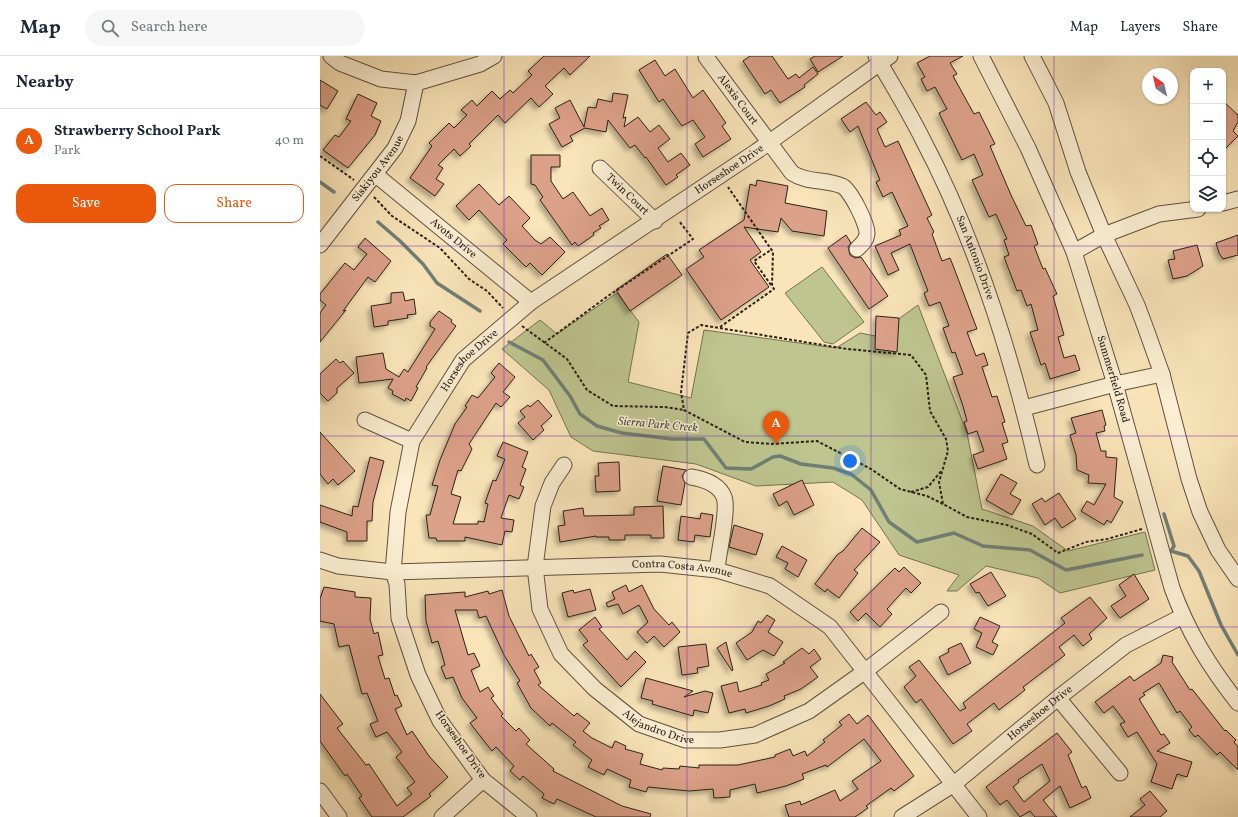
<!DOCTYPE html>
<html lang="en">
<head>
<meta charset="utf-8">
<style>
	body { margin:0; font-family:Vollkorn,serif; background:#f6f6f7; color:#1f2937 }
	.controls { position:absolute; right:12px; top:12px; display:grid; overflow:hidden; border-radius:8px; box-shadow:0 1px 3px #0004 }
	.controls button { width:36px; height:36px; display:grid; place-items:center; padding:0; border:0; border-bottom:1px solid #e0e1e3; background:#fff; color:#1f2937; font:20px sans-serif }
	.compass { position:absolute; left:822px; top:12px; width:36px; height:36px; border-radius:50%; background:#fff; box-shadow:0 1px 3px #0004; rotate:326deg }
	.you { position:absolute; left:530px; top:405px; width:14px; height:14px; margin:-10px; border:3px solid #fff; border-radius:50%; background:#1a73e8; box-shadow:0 0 0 6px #1a73e833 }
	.badge { display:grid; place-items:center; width:26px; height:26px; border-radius:50%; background:#ea580c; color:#fff; font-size:13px; font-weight:700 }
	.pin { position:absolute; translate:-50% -33px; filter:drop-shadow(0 1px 2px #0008) }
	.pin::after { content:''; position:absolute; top:21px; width:14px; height:12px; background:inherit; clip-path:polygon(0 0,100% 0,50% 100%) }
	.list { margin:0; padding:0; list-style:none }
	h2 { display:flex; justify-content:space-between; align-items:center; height:52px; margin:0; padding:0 16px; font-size:17px }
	h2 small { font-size:13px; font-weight:400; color:#747a83 }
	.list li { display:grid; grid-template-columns:26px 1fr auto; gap:12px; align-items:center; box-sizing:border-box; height:64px; padding:0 16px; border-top:1px solid #e0e1e3 }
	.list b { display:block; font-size:15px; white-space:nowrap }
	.list p { margin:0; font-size:13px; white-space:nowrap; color:#747a83 }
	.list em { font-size:13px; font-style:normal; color:#747a83 }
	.actions { display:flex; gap:8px; padding:12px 16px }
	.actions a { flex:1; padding:9px 0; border:1px solid #ea580c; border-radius:12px; text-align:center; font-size:14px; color:#ea580c }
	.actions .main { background:#ea580c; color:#fff }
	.icon { flex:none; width:22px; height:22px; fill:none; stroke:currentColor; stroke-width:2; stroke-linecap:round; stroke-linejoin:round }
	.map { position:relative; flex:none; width:918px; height:761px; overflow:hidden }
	header { display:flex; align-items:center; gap:24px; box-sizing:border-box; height:56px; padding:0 20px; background:#fff; border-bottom:1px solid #e0e1e3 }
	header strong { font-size:19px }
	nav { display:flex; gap:22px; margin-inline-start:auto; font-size:14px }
	.search { width:280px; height:36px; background:#f6f6f7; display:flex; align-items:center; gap:10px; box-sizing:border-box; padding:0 14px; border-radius:22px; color:#747a83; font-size:15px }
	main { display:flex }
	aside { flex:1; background:#fff }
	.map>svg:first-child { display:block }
</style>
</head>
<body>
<header>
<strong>Map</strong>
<div class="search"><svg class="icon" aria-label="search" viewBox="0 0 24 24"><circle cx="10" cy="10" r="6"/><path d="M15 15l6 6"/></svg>Search here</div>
<nav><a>Map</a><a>Layers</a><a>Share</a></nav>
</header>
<main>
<aside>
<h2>Nearby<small></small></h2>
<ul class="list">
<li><span class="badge">A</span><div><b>Strawberry School Park</b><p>Park</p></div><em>40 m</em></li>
</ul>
<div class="actions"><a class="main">Save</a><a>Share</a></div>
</aside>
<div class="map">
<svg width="918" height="761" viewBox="0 0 918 761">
	<defs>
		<filter id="shadow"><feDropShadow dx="-3.5" dy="3.5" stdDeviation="2" flood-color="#0004"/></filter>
	</defs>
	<rect width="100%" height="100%" fill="#f9e5b9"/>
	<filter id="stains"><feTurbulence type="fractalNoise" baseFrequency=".005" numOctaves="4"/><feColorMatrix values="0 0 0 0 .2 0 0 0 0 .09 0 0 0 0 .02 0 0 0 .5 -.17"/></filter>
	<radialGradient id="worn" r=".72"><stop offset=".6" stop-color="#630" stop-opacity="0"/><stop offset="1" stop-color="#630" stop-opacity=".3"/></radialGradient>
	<!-- green -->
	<g fill="#bec58f" stroke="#747354">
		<path d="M502,211L544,266L513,288L504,286L465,237Z"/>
		<path d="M297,237L319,266L308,326L371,342L384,274L516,292L540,277L555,280L598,249L647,377L662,453L713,470L748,495L825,476L835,514L740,537L718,522L666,510L637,535H627L639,519L579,499L542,444L513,426L436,430L376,408L273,395L251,381L229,334L182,293L220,264L237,278Z"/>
	</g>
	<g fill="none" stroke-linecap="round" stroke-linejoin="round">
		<!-- stream -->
		<g stroke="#707f76" stroke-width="3.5">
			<path d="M0,126L14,136"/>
			<path d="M58,166L80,185L103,208L117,227L160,255"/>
			<path d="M189,286L223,304L250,340L260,358L277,370L302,377L352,383H384L406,412L431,413L453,401L460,400L481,408L513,412L531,418L551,434L569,466L597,486L634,477L663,490L710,494L746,514L822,499"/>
			<path d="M844,458L854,490L851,495L868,500L879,515L901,569L918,599"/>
		</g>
	</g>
	<!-- building -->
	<g fill="#dca189" stroke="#2b2119" fill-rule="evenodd" filter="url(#shadow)">
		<path d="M224,0H270L250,19L244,12L225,30L233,38L219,51L211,42L185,67L178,59L149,88L151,90L140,100L134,93L118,109L123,112L116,123L124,128L115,140L90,122L112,90L109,87L129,67L134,72L147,59L141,54L152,44L157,50L172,35L180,43L190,34L193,37L212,19L208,15Z"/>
		<path d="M430,0H452L468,23L476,18L479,22L493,11L498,18L484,29L485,31L460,47L451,34L445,38L423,5Z"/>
		<path d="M495,0H523L498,16L490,3Z"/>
		<path d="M610,0H643L630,7L637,18L633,20L654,58L659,56L675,88L670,90L691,139L706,170L711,169L718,188L714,190L723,213L725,212L737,238L733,240L744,279L738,281L744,302L755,299L760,314L730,323L725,307L721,309L710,276L718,274L711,248L707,250L701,234L697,235L684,201L689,199L684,184L687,183L676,158L669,161L652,124L663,119L654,98L642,104L619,57L627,53L615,31L607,35L601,23L605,21L597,7Z"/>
		<path d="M335,4L345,20L355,13L373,42L383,34L406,67L402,70L411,83L383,101L375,88L385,81L373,64L362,70L343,43L339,46L319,14Z"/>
		<path d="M0,24L18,35L7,53L0,49Z"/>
		<path d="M293,37L308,39L303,62L306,61L304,71L318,61L330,76L339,69L350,83L338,92L348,106L361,97L370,109L356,119L358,121L346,129L326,101L325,102L315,89L310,92L288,64L286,76L265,72L250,80L253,85L242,91L229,68L240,62L235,52L250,44L264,71L268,51L276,52L278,43L292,46Z"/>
		<path d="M38,38L57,47L51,60L61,65L55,79L28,112L3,94L15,79L19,81L31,65L26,63Z"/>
		<path d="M903,45L918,59V66L913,75L918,80L903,95Z"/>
		<path d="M546,46L556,59L560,56L567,66L557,73L565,91L578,85L612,159L607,162L614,176L612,178L622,205L630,202L634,212L657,273L647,276L656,300L664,297L668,309L662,311L672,341L677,340L685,366L682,367L688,386L682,388L687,403L658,413L653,399L664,395L657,375L648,378L644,366L647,365L643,350L633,321L643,318L635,296L632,297L623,272L629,270L620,246L609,250L604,237L608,235L590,188L571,197L579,214L568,219L555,190L581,179L579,174L588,170L572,136L563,141L556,126L560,124L538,70L530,76L521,63Z"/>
		<path d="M211,99H240V111H231V125L243,143L253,136L270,160L282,152L289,164L279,170L281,172L273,177L274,179L258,190L255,186L252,189L220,144L223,141L215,129L211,128Z"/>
		<path d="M437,124L468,130L465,147L507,155L504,180L472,175L461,162L458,176L424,171L441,196L430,204L449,231L401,264L366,213L384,201L379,194L424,164L430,128L436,130Z"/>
		<path d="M159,128L179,149L189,140L210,162L202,170L215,184L221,188L230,181L245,196L222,219L210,207L206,211L183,188L187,184L159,154L149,164L136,150Z"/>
		<path d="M526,179L531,187L528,191L530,199L535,202L541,201L568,240L549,253L508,192Z"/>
		<path d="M918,179V199L903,203L899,197L896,187Z"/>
		<path d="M45,182L71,205L55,226L48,221L23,255L26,254L0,286V257L6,249L0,244V238L25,207L34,214L47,198L38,191Z"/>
		<path d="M877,189L883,210L867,220L853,223L848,204L855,203L853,195Z"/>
		<path d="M347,198L362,219L310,255L296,234Z"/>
		<path d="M83,236L85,245L94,243L96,258L87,259L88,262L68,265V269L54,271L51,250L71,247V237Z"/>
		<path d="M119,255L132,264L131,266L136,270L106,311L107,312L96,331L98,332L91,345L86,342L85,345L72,338L73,335L68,332L73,323L39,327L36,301L63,297L66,313L79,321L84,313L88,316L115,273L110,270V266Z"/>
		<path d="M556,260L579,262L577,296L555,293Z"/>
		<path d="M16,303L20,307L23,305L34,317L17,332V337L8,345L0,337V318Z"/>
		<path d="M179,307L195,321L183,336L190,341L181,351L176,347L149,388L152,393L141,415L138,414L131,438L141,441L133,468H158V465L164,466L168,448L165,447L173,424L176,425L185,403L177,400L183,386L208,396L202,411L206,413L200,429L204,431L199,443L189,439L181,462L194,464L192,476L185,475L182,489L145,481V485H117L116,482H109L106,459H110L118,430L112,429L120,404L135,368L147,351L145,350L152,339L158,342L175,321L171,317Z"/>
		<path d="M218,344L232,360L221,370L224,374L213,384L198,367L205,361L200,355L208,349L210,351Z"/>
		<path d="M782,354L786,369L784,370L785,375L776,377L781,395H786V401L797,402L794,441L803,446L791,467L787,464L784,469L761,455L767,445L774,449L786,428L768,427L769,419L757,414L756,399L750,379L756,377L751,362Z"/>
		<path d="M0,376L35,415L18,429L13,423L8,428L0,418Z"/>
		<path d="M50,401L64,405L53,446L52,465H47V485H27V476L0,466V449L32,460L33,450L38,451Z"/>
		<path d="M299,406L300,435L276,436L275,420H279L278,407Z"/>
		<path d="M343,410L366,414L362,420L365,427L361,449L337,445Z"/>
		<path d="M681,418L697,427L690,438L701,444L692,459L666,444Z"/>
		<path d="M482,424L494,449L474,459L467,445L459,450L453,438Z"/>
		<path d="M739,437L756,463L742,472L735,462L725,469L712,448L722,442L725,446Z"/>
		<path d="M343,450L344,482H331V479H305V484H289V481H276V480L240,486L238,470L245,469L243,455L263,452L264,460L314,459V451Z"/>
		<path d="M381,457L393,459L390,481L375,479L374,486L358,484L361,460L380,463Z"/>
		<path d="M414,469L443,478L436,499L409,491Z"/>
		<path d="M542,472L560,486L534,514L538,517L519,542L507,533L505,536L495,528L517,499L524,494Z"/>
		<path d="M462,490L487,504L478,521L465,513L468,507L456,501Z"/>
		<path d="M584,511L601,527L591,537L586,532L567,553L572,558L560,571L546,557L538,565L530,556L575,512L579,516Z"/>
		<path d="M671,516L686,540L668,550L659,536L656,537L650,528Z"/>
		<path d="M814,518L829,543L800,562L791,550L806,540L799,529Z"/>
		<path d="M306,529L309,536L322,529L334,553L349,569L352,566L360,576L344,591L334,580L327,587L317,576L328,566L319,549L303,558L298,548L288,551L286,547L295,543L292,536Z"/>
		<path d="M4,531L35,536V541L51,542L50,563L54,578L58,576L63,599L58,600L65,623L69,622L75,640L77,639L82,650L75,653L87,679L92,675L109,700L128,721L109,738L111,740L83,761H52L39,742L42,740L27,718L25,720L0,685V638L23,668L17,672L46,709L49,708L77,750L92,738L87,732L95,726L76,701L82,696L67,676L56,681L50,668L58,665L47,637L42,638L29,589L19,591L14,568L0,565V543Z"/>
		<path d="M270,533L276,554L248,561L242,537L253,534L254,537Z"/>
		<path d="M182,534L189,560L209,600L211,598L219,611L214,614L221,627L218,629L254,660L257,657L270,667L263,675L272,682L292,692L295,685L306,690L305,693L323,698L320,708L342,714L343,712L359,713L360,710L379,712V709H418L455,701V699L470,693L473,700L485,695L487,700L505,686L503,684L522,669L519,666L529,658L537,668L548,659L594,720L574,735L571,732L546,750L548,752L535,761H469L465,749L480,745L481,749L515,734L520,745L538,733L532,725L561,705L544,683L507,711L506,709L482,718L484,723L466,730L437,737L435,728L410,734V741L394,742L393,733L369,735L328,731L326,736L309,731L311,724L287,713L284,719L268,711L272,704L253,689L256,686L232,667L230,670L211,652L197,627L200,625L184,599L166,560L159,562L157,554H135L148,599L154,597L160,610L151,614L160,636L168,631L174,640L171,642L183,658L181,660L196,675L199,672L210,684L206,688L234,713L233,715L302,750L331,758L330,761H276L237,743L234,748L222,742L224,738L203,720L200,724L190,715L194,710L176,691L172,695L150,667L157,662L142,642L133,621L126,623L121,611L125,609L118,585L112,587L106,565L105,539L145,536V541L168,535L169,538Z"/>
		<path d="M770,541L787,562L769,578L772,583L763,590L754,579L739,591L745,599L703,631L705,634L679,654L674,647L647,668L652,675L633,688L601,643L596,647L584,631L596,620L589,611L599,604L640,655L646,652L643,647L745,567L741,562Z"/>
		<path d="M447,559L455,564L448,576L463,586L454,600L443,594L427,604L416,587L432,576L438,565L441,567Z"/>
		<path d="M275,561L282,571L279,573L307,604L315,595L326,606L301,631L263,589L268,585L259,574Z"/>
		<path d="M660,561L680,570L672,586L678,589L673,599L656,591L662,577L654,573Z"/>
		<path d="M406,586L413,614L412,615L397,592Z"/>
		<path d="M641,587L651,607L628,619L619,601L629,596L628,593Z"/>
		<path d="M386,588L389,610L377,612L378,617L362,619L358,591Z"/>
		<path d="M482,592L489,598L494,593L501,603L490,611L498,621L481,633L464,640L465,643L449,650L426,657L425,653L409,657L401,630L417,626L419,636L442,629L441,627L449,624L446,618L465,607L463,606Z"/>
		<path d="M843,599L853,601L852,606L870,634L872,633L905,675L906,674L916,684L914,686L918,691V714L900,696L897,699L878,679L875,681L869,674L872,671L860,655L857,657L839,627L823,637L825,639L819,643L841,679L844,678L850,687L837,695L872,706L867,721L857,718L852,733L831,726L837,708L817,676L808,681L800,668L805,666L793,650L784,657L775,646L810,620L814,625L841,607Z"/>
		<path d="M326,622L373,635L364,641L385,635L393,637L388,657L374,654L373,660L332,648L333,645L321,642Z"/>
		<path d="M737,677L752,696L748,699L762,732L766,730L771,742L750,752L740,730L723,744L737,761H715L710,755L700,761L687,744L680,749L666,731ZM722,708L730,725L704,746L693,731L699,726L698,724Z"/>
		<path d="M830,735L847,755L840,761H810L825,749L820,743Z"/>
	</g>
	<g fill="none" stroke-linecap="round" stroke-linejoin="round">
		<!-- minor casing -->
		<g stroke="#5e5241" stroke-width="17">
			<g id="minor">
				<path d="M11,0L20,7L61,23L96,27L160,8L174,0"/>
				<path id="s1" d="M556,0C571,27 588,54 602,82C656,184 691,297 717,409"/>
				<path id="s2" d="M661,0L708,92L754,196L795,328L852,532C868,576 889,610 918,647"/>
				<path d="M712,0L736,47L758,116L784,179L817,249L826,273L842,318L869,423L880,456L898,494L918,523"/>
				<path id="s3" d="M386,1L472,117C487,127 506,123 522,130C530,133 548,169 547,178C546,185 542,188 537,193"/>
				<path id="s4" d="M280,112L335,165"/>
				<path id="s5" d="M56,119L211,246"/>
				<path d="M903,147L918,143"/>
				<path id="s6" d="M0,189L75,92L88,65L96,27"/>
				<path d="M754,196L784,179L839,158L878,153"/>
				<path d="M704,352L795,328L842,318"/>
				<path d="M45,364L92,385"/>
				<path id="s7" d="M244,409L232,427L223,450L215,511L220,553L241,598L275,633L319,668L365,684H400L435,679L489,655L544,616L621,556"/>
				<path d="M371,421C383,423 399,428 404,441C409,454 398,497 397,514"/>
				<path id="s8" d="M0,504L18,510L73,516L340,508L397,514L450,530L510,571L659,761"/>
				<path d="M738,642L800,717"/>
				<path d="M0,735L19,761"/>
				<path d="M122,761L163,724"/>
				<path id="s9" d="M209,761L163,724L120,665L98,619L79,562L77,528L73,516L78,456L92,385L143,304L211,246L437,95L570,0"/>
				<path id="s10" d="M582,761L634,728L738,642L806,589L863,560"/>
			</g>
		</g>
		<!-- path -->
		<g stroke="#2b2119" stroke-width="2" stroke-dasharray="3 2" stroke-linecap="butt">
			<path d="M0,100L34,124"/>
			<path d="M54,141L72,160L120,192L149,223L167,235L183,252"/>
			<path d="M451,229L434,205L451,194"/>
			<path d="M202,270L247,303L267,334L293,350L344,351L364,354"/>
			<path d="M400,271L454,233L452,230L453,196L408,131"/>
			<path d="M224,287L288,240L373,183L359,165"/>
			<path d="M591,436L608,431L622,414"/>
			<path d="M623,448L607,440L580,433L551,413L497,385L451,388L425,386L364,354L361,336L368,277L381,269L527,293L591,299L606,319L610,355L626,383L628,395L619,426L623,448L647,461L687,469L712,478L738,497L766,486L787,483L822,473"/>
		</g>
		<!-- minor -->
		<use href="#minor" stroke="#fbeed2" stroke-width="15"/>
	</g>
	<!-- grid -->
	<path fill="none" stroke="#7b2cbf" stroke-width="1" stroke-opacity="0.55" d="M184,0V761M367,0V761M551,0V761M734,0V761M0,190H918M0,380H918M0,571H918"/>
	<g text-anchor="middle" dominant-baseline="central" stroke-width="3" stroke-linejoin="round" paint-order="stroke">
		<!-- street labels -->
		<g font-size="11" fill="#2b2119" stroke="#fbeed2">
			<text stroke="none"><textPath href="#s3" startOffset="53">Alexis Court</textPath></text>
			<text stroke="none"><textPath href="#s6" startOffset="96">Siskiyou Avenue</textPath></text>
			<text stroke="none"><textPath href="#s9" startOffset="846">Horseshoe Drive</textPath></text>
			<text stroke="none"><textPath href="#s4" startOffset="38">Twin Court</textPath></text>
			<text stroke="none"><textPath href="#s5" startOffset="100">Avots Drive</textPath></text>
			<text stroke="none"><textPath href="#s1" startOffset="225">San Antonio Drive</textPath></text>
			<text stroke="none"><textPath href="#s9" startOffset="522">Horseshoe Drive</textPath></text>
			<text stroke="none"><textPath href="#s2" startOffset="350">Summerfield Road</textPath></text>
			<text stroke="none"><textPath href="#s8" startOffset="364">Contra Costa Avenue</textPath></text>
			<text stroke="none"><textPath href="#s10" startOffset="173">Horseshoe Drive</textPath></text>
			<text stroke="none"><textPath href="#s7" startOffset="324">Alejandro Drive</textPath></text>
			<text transform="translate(140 689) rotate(55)">Horseshoe Drive</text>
		</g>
		<!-- water labels -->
		<g font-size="12" font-style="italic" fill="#4e5048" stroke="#fbeed2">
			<text transform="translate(338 369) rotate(5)">Sierra Park Creek</text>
		</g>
	</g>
	<rect width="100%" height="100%" filter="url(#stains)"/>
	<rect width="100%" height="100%" fill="url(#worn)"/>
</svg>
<div class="controls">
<button>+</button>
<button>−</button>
<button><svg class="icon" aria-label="locate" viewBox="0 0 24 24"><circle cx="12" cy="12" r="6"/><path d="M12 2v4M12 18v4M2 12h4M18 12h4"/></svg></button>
<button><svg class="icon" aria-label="layers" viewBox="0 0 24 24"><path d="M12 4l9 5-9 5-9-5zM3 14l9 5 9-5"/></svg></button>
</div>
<svg class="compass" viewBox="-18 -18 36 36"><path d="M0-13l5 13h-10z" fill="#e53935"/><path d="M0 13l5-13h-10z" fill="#747a83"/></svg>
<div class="you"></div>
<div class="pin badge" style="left:456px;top:388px">A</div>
</div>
</main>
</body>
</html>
